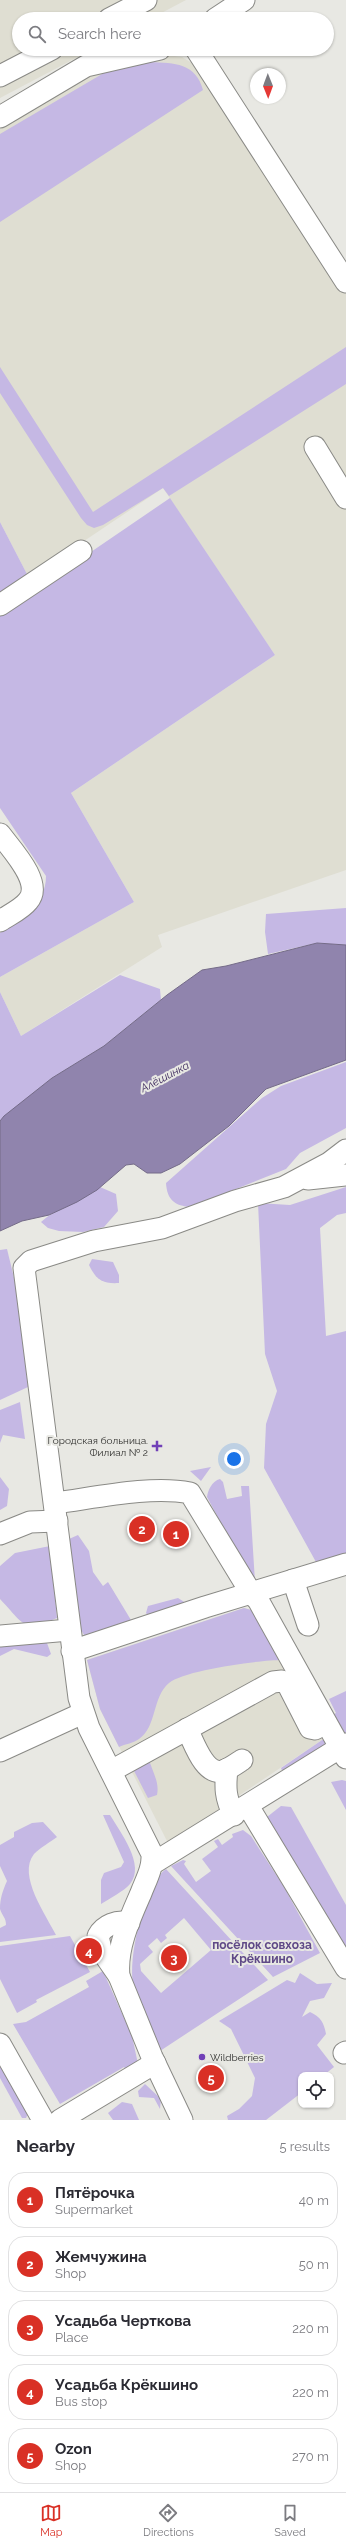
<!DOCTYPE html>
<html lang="en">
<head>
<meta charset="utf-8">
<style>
	body { margin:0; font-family:Raleway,sans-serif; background:#f2f2f3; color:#2b2b33 }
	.controls { position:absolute; right:12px; bottom:12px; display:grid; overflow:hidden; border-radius:8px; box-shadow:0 1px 3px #0004 }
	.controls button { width:36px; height:36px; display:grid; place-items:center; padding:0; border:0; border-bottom:1px solid #e1e1e2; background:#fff; color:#2b2b33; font:20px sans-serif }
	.compass { position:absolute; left:250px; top:68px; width:36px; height:36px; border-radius:50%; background:#fff; box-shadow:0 1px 3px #0004; rotate:179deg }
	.you { position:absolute; left:234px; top:1459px; width:14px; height:14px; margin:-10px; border:3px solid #fff; border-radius:50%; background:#1a73e8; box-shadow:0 0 0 6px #1a73e833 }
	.badge { display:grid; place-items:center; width:26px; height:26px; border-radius:50%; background:#d93025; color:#fff; font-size:13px; font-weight:700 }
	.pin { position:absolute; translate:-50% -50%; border:2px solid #fff; box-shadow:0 1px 4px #0006 }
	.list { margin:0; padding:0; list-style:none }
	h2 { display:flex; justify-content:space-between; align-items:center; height:52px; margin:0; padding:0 16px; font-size:17px }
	h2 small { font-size:13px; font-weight:400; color:#7c7c81 }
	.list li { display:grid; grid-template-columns:26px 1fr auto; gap:12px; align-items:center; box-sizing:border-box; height:56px; margin:0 8px 8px; padding:0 8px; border:1px solid #e1e1e2; border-radius:16px }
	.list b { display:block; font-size:15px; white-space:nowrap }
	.list p { margin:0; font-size:13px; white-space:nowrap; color:#7c7c81 }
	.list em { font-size:13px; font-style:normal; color:#7c7c81 }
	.icon { flex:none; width:22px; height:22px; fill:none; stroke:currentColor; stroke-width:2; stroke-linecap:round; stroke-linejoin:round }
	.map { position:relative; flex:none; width:346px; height:2120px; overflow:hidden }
	.search { position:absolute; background:#fff; box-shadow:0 1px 3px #0004; left:12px; right:12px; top:12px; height:44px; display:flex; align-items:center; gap:10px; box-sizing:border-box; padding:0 14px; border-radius:22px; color:#7c7c81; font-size:15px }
	.sheet { height:372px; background:#fff }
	nav { display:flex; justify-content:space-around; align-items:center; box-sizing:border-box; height:56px; border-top:1px solid #e1e1e2; background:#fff; font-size:11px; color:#7c7c81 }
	nav a { display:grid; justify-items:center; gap:2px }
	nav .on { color:#d93025 }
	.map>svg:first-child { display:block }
</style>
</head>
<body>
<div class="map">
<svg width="346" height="2120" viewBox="0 0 346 2120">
	<rect width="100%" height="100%" fill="#e8e8e3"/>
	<!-- built -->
	<g fill="#dfded2">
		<path d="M0,0H186L150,19H19V49H93L0,98Z"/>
		<path d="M167,55L182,57L197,66L346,294V870L158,935L162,947L21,1036L0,992V977L134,902L71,793L275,655L163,488L29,578L0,522V129L90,71Z"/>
		<path d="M244,1608L255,1611L325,1738L168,1843L100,1709L87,1660Z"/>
	</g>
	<!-- green -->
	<g fill="#c5b8e4" fill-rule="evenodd">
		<path d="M151,62C174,63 196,63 203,90L0,222V134L114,67Z"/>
		<path d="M346,347V384L169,496L163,488L103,525L94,528L87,525L81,518L0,393V367L93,512Z"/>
		<path d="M170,498L275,655L71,793L134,902L0,977V933C21,918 46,905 46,876L0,808V614Z"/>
		<path d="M0,522L29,578L0,596Z"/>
		<path d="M346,908V945L317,943L268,954L265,932L266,914Z"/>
		<path d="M120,975L160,989L161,1000L104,1046L52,1078L0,1121V992L21,1036Z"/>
		<path d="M346,1062V1128L300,1153L286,1169L191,1207C175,1206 167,1200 166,1183L262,1098L281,1086Z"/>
		<path d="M100,1187L116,1194L118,1211L104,1227L83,1232L59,1231L48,1228L41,1222C55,1209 82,1199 100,1187Z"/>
		<path d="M346,1187V1213L337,1215L320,1228L326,1336L346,1331V1554L316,1562L264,1468L266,1424L277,1391L265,1354L258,1203L290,1205Z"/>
		<path d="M7,1249L17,1290L28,1387L0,1400V1250Z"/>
		<path d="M92,1259L113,1262L119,1275V1283C103,1284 96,1280 89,1265Z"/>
		<path d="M20,1402L25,1439L3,1435L0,1443V1410Z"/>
		<path d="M211,1467L201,1481L190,1471Z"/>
		<path d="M0,1477L9,1489L7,1506L0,1510Z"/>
		<path d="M220,1479L223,1482L227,1499L242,1496L241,1486H249L255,1582L252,1581L207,1497C208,1490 212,1481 220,1479Z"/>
		<path d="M78,1535L89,1551L93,1572L103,1586L108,1582L134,1625L86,1637C78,1629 77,1614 78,1603L69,1539Z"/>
		<path d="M50,1546L57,1618C21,1632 25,1625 0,1599V1566L15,1553Z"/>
		<path d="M178,1598L189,1605L149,1617L146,1613L148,1606Z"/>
		<path d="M244,1608L255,1611L282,1660C260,1660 184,1670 169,1683C152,1697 157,1727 139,1739C134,1743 125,1744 119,1747L100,1709L87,1660Z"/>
		<path d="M37,1638L47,1643L51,1654L47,1657L14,1649L0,1656V1641Z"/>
		<path d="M346,1691V1735L345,1736L331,1716L336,1713L329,1699Z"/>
		<path d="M325,1738L327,1747L235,1812L236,1804L283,1773L281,1768Z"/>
		<path d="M148,1756C151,1770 160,1781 157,1795L148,1798L131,1765Z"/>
		<path d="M342,1780L346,1781V1810L331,1782Z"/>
		<path d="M281,1806L291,1807L346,1905V1949L267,1817Z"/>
		<path d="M103,1815H110C120,1832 146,1865 130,1884C124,1891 109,1899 101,1904V1880L104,1873L121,1867L124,1862Z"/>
		<path d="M43,1822L57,1837C50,1842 40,1848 34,1854C17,1875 46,1915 56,1935L0,1942V1928L6,1925C6,1917 2,1916 0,1909C0,1898 3,1890 7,1881L0,1866V1845L14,1837V1832L32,1823Z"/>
		<path d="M243,1830L251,1836L284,1887L320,1953L273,1977L171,1866L183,1860L186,1861L184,1864L196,1882L211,1871L202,1859L218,1847L214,1841L218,1839L222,1845L233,1837L232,1834Z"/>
		<path d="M166,1869L268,1980L160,2051L133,1984C128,1958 144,1885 166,1869ZM184,1918L211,1950L161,1993L141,1971L140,1964L153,1952L148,1946L157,1938L161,1943L167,1938L165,1935Z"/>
		<path d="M70,1936L90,1972L36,2000L37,2002L17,2013L0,1979V1946Z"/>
		<path d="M103,1971L132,2036L138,2064L129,2074L124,2067L60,2104L13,2024L26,2022L89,1987L86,1981Z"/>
		<path d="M300,1973L317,1984L332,1983L324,1998L310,2001L302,2017L310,2012C321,2017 324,2023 326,2034L317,2045L334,2067L324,2075H301V2093L266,2120H228L227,2116L239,2109L252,2096L255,2078L231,2029L219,2021L287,1980L295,1983Z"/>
		<path d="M0,2060L29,2111L26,2118H22L0,2078Z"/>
		<path d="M145,2084L161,2099L160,2109L154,2098L139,2097L138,2091Z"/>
		<path d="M122,2102L132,2104L139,2120H113L108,2113Z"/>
	</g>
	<!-- water -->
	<path fill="#9084ad" stroke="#746b88" d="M317,943L346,945V1060L266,1089L229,1126L180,1164L161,1173H147L134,1164L126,1165L97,1190L77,1202L49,1215L22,1221L0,1231V1121L4,1116L52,1078L104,1046L167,995L202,970L226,966Z"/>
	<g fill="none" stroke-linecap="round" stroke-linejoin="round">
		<!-- minor casing -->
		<g stroke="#8a8a86" stroke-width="23">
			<g id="minor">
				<path d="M109,19L146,0"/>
				<path d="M215,19L244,0"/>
				<path d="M196,49L346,282"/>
				<path d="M0,76L52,49"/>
				<path d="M0,117L86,66L160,49"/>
				<path d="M315,447L346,498"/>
				<path d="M0,605L81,551"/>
				<path d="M0,834C11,849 44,883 28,901C22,909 9,915 0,921"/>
				<path d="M308,1179L346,1175"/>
				<path d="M55,1503C94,1498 151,1485 190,1493L251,1593L258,1600L346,1758"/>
				<path d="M0,1534L30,1522L57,1521"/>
				<path d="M293,1580L308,1625"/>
				<path d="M0,1636L69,1630"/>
				<path d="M72,1651L205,1607L346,1564"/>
				<path d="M187,1729C194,1742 204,1776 223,1771C229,1769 236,1764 242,1760"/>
				<path d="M0,1751L83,1713"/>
				<path d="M227,1769C225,1787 225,1798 234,1815"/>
				<path d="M111,1771L273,1682L282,1681L288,1685L310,1728L315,1729L326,1723"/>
				<path d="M248,1806L346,1968"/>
				<path d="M152,1864L346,1744"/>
				<path d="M119,1976L101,1950L98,1936C104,1925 117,1920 129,1923"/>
				<path d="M0,2044L43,2120"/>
				<path d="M344,2053L346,2052"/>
				<path d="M60,2120L155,2063"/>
				<path d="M182,2120L152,2057L119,1976C116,1948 130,1918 141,1893C146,1880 153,1868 152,1854L89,1728L79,1698L24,1268L31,1261L94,1241L162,1228L235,1201L284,1187L329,1163L346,1150"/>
			</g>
		</g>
		<!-- minor -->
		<use href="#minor" stroke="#fff" stroke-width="21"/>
	</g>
	<!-- markers -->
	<g fill="#7140b7" stroke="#e8e8e3" stroke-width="1.5">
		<path d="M155 1440h4v4h4v4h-4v4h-4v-4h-4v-4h4z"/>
		<circle cx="202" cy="2057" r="4"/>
	</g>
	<g text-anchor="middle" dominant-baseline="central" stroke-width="4" stroke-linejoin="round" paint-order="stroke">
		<!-- poi labels -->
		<g font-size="10" fill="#323230" stroke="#e8e8e3" text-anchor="end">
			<text x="148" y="1440">Городская больница.<tspan x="148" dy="12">Филиал № 2</tspan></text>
			<text x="210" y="2057" text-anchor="start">Wildberries</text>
		</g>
		<!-- water labels -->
		<g font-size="11" font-style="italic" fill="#3d295e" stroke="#e8e8e3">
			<text transform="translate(165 1077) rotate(-28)">Алёшинка</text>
		</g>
		<!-- quarter labels -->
		<g font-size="12" font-weight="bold" fill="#5f4987" stroke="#e8e8e3">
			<text x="262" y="1945">посёлок совхоза<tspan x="262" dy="14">Крёкшино</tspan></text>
		</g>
	</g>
</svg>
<div class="controls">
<button><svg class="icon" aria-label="locate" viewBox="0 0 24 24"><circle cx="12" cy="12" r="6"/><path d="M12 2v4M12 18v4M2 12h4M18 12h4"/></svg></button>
</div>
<svg class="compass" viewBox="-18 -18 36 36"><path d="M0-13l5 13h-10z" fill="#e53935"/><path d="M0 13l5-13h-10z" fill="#7c7c81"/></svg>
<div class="you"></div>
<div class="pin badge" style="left:176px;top:1534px">1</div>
<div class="pin badge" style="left:142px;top:1529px">2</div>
<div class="pin badge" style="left:174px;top:1958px">3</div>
<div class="pin badge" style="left:89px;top:1951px">4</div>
<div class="pin badge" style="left:211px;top:2078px">5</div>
<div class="search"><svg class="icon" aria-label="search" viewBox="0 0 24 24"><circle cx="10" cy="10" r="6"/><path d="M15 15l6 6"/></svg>Search here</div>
</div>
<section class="sheet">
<h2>Nearby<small>5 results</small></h2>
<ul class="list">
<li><span class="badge">1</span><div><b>Пятёрочка</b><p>Supermarket</p></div><em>40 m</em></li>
<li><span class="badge">2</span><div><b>Жемчужина</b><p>Shop</p></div><em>50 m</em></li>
<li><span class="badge">3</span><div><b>Усадьба Черткова</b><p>Place</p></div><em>220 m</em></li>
<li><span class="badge">4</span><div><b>Усадьба Крёкшино</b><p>Bus stop</p></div><em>220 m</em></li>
<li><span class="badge">5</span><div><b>Ozon</b><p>Shop</p></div><em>270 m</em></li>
</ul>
</section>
<nav>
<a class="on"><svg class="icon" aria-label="map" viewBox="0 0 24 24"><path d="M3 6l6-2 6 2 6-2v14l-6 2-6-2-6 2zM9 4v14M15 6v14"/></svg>Map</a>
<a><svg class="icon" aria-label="directions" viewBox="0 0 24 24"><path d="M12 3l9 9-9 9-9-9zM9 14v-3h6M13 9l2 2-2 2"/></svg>Directions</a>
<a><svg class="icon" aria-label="saved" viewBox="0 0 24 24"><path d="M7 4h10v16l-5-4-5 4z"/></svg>Saved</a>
</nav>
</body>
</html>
